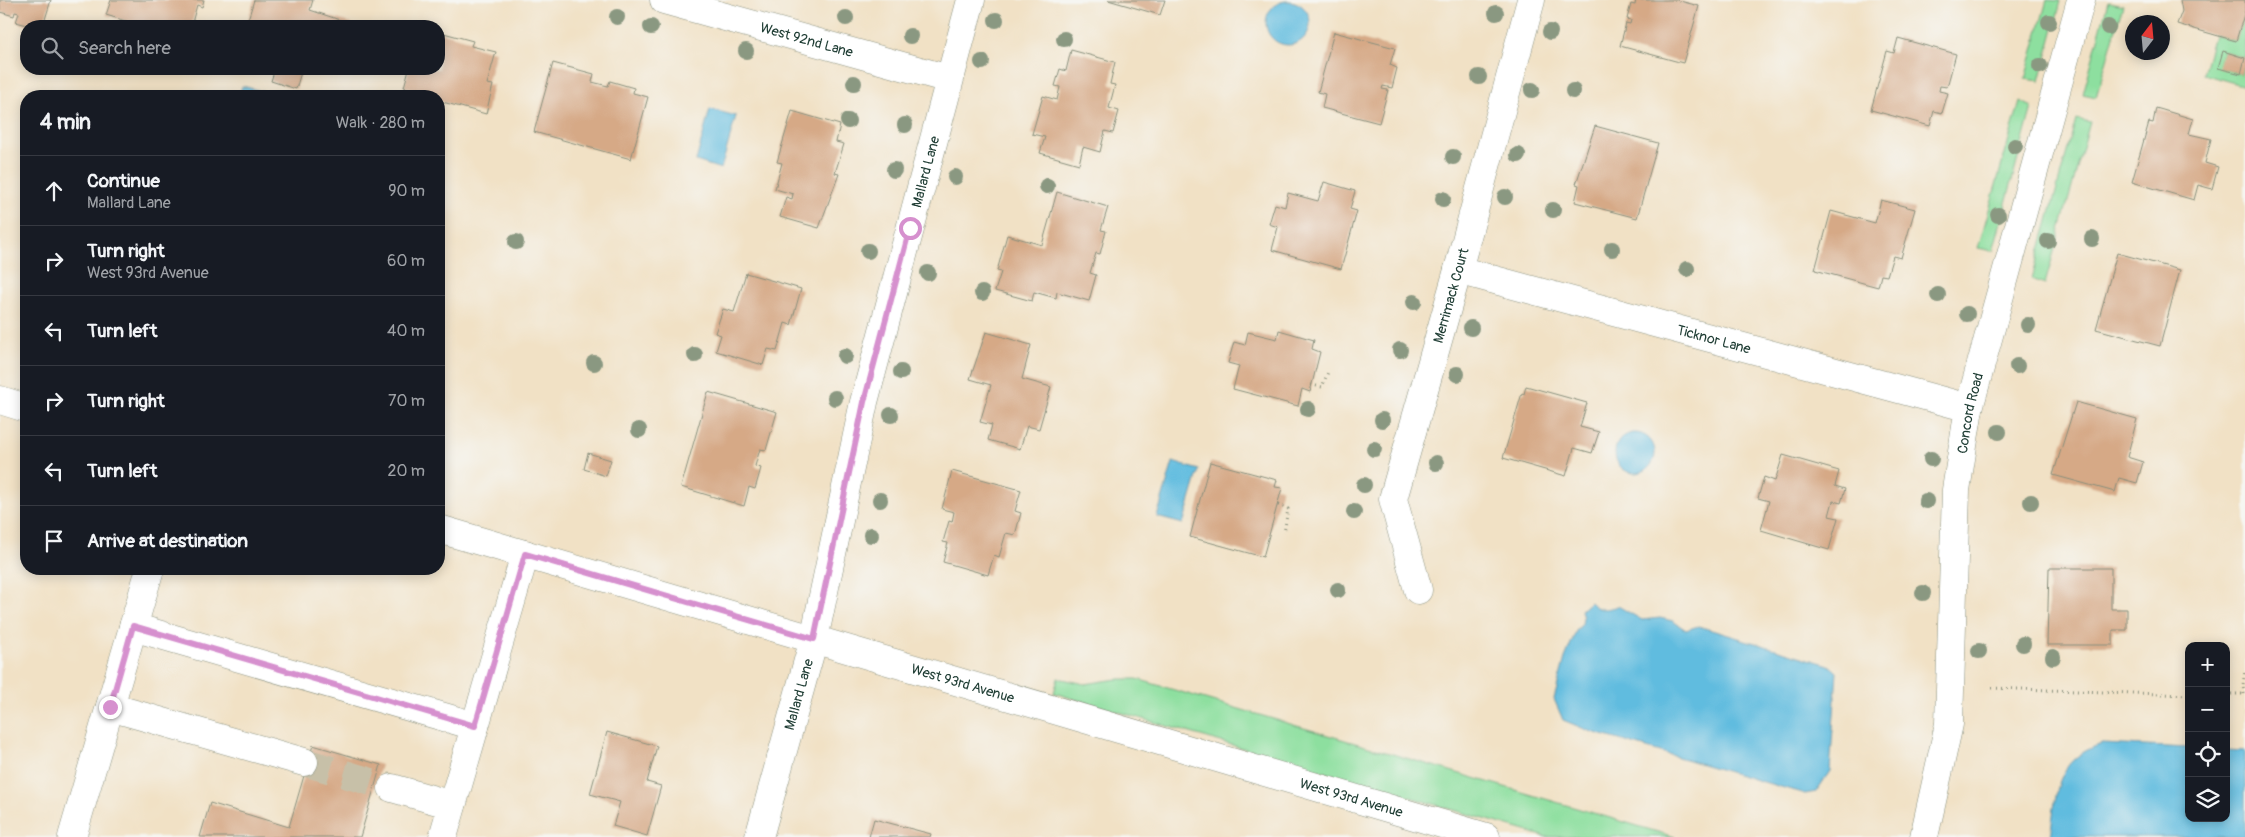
<!DOCTYPE html>
<html lang="en">
<head>
<meta charset="utf-8">
<style>
	body { margin:0; font-family:Pangolin,sans-serif; background:#20242c; color:#f1f3f6 }
	.controls { position:absolute; right:15px; bottom:15px; display:grid; overflow:hidden; border-radius:10px; box-shadow:0 2px 12px #0003 }
	.controls button { width:45px; height:45px; display:grid; place-items:center; padding:0; border:0; border-bottom:1px solid #363941; background:#171b24; color:#f1f3f6; font:25px sans-serif }
	.compass { position:absolute; left:2125px; top:15px; width:45px; height:45px; border-radius:50%; background:#171b24; box-shadow:0 2px 12px #0003; rotate:16deg }
	.stop { position:absolute; width:15px; height:15px; margin:-11px; border:4px solid #d690ce; border-radius:50%; background:#fff }
	.stop.end { background:#d690ce; border-color:#fff; box-shadow:0 1px 5px #0008 }
	.list { margin:0; padding:0; list-style:none }
	h2 { display:flex; justify-content:space-between; align-items:center; height:65px; margin:0; padding:0 20px; font-size:21px }
	h2 small { font-size:16px; font-weight:400; color:#9ea1a6 }
	.list li { display:grid; grid-template-columns:32px 1fr auto; gap:15px; align-items:center; box-sizing:border-box; height:70px; padding:0 20px; border-top:1px solid #363941 }
	.list b { display:block; font-size:19px; white-space:nowrap }
	.list p { margin:0; font-size:16px; white-space:nowrap; color:#9ea1a6 }
	.list em { font-size:16px; font-style:normal; color:#9ea1a6 }
	.icon { flex:none; width:28px; height:28px; fill:none; stroke:currentColor; stroke-width:2; stroke-linecap:round; stroke-linejoin:round }
	.map { position:relative; flex:none; width:2245px; height:837px; overflow:hidden }
	.search { position:absolute; background:#171b24; box-shadow:0 2px 12px #0003; left:20px; top:20px; width:425px; height:55px; display:flex; align-items:center; gap:12px; box-sizing:border-box; padding:0 18px; border-radius:20px; color:#9ea1a6; font-size:19px }
	.panel { position:absolute; background:#171b24; box-shadow:0 2px 12px #0003; left:20px; top:90px; width:425px; height:485px; border-radius:20px }
	.map>svg:first-child { display:block }
</style>
</head>
<body>
<div class="map">
<svg width="2245" height="837" viewBox="0 0 2245 837">
	<rect width="100%" height="100%" fill="#f6f6f2"/>
	<filter id="ink" filterUnits="userSpaceOnUse"><feTurbulence type="fractalNoise" baseFrequency=".02" numOctaves="2"/><feDisplacementMap in="SourceGraphic" scale="10" xChannelSelector="R" yChannelSelector="G"/><feConvolveMatrix kernelMatrix="1 2 1 2 8 2 1 2 1" color-interpolation-filters="sRGB"/></filter>
	<filter id="wash" filterUnits="userSpaceOnUse"><feTurbulence type="fractalNoise" baseFrequency=".0096" numOctaves="4" result="noise"/><feDisplacementMap in="SourceGraphic" scale="20" xChannelSelector="R" yChannelSelector="G"/><feGaussianBlur stdDeviation="1.12" result="paint"/><feColorMatrix in="noise" values="0 0 0 0 0 0 0 0 0 0 0 0 0 0 0 0 0 1.4 0 .05"/><feComposite in="paint" operator="in"/></filter>
	<g filter="url(#wash)">
		<rect width="100%" height="100%" fill="#f1e1c5"/>
		<!-- green -->
		<g fill="#8ddf9f" stroke="#568e6a">
			<path d="M2047,0L2061,1L2040,81L2025,79Z"/>
			<path d="M2108,2L2123,5L2096,97L2083,94Z"/>
			<path d="M2242,20H2245V58L2223,51L2219,68L2241,74L2245,61V86L2203,74L2214,35L2236,41Z"/>
			<path d="M2020,101L2032,107L1993,251L1978,248Z"/>
			<path d="M2076,119L2090,122L2045,284L2032,279Z"/>
			<path d="M1058,678L1085,684L1117,679H1137L1675,837H1546L1054,693Z"/>
		</g>
		<!-- water -->
		<g fill="#61bcdf" stroke="#407c8a">
			<circle cx="1288" cy="23" r="22"/>
			<path d="M242,86L281,96H239Z"/>
			<path d="M710,109L736,116L721,169L696,161Z"/>
			<circle cx="1635" cy="453" r="20"/>
			<path d="M1173,462L1199,470L1183,524L1157,517Z"/>
			<path d="M1590,602C1599,612 1607,609 1618,606L1642,620L1660,618L1673,621L1686,630L1698,626L1829,665L1837,672L1830,771L1816,792L1805,794L1592,732L1563,720L1554,699L1565,658L1576,631L1582,624L1583,618L1581,610Z"/>
			<path d="M2102,744L2189,748V818H2226V750L2245,751V837H2050C2057,793 2053,760 2102,744Z"/>
		</g>
		<g id="blocks">
			<!-- building -->
			<g fill="#d6a986">
				<path d="M0,0H51L43,26H31L16,22L19,13L15,12L14,16L0,12Z"/>
				<path d="M111,0H204L202,7L197,5L191,26H128L129,22L106,15Z"/>
				<path d="M254,0H313L310,10L358,26H246Z"/>
				<path d="M1108,0H1165L1160,15Z"/>
				<path d="M1636,0H1676L1699,6L1683,63L1620,46L1626,23L1630,24L1631,20L1627,19L1631,4L1635,5Z"/>
				<path d="M2180,0H2245V11L2236,41L2177,24L2182,11Z"/>
				<path d="M440,32L473,41L471,46L496,52L487,84L493,85L486,114L439,101V96H428L429,94L404,87L409,69H439Z"/>
				<path d="M1334,32L1395,48L1390,65L1397,68L1392,88L1383,86L1382,89L1388,90L1379,123L1322,108L1325,94L1318,92Z"/>
				<path d="M1898,38L1956,54L1947,87L1940,86L1939,91L1948,93L1942,113L1934,111L1930,126L1871,110L1887,51L1894,53Z"/>
				<path d="M1071,50L1115,62L1110,84L1115,85L1109,108L1119,111L1113,133L1105,131L1100,152L1083,147L1079,164L1040,153L1045,137L1032,134L1043,96L1057,100L1060,87L1055,86L1060,69L1066,71Z"/>
				<path d="M2223,51L2245,58L2241,74L2218,68Z"/>
				<path d="M553,63L594,74L592,82L608,86L610,81L634,88L633,93L648,97L631,159L534,132Z"/>
				<path d="M275,69H302L296,89L271,81Z"/>
				<path d="M2156,108L2193,119L2189,134L2211,139L2205,163L2218,167L2212,189L2198,185L2194,200L2132,182L2149,122L2153,123Z"/>
				<path d="M792,111L840,125L836,142L844,144L835,173L839,174L819,228L780,217L786,197L792,199L793,194L775,189L782,163L777,162Z"/>
				<path d="M1595,126L1658,143L1637,218L1575,202L1579,185L1576,184Z"/>
				<path d="M1324,182L1355,191L1350,209L1357,211L1341,269L1272,250L1278,227L1269,224L1275,204L1285,207L1288,193L1318,201Z"/>
				<path d="M1057,192L1108,207L1101,230L1106,231L1100,254L1096,253L1090,273L1096,275L1089,301L1057,292L1056,298L1034,292L1032,301L995,291L1001,272L997,271L1007,235L1042,245Z"/>
				<path d="M1881,200L1915,209L1901,258L1893,256L1887,276L1881,275L1878,287L1815,270L1831,211L1875,223Z"/>
				<path d="M2117,253L2180,270L2160,346L2096,329Z"/>
				<path d="M746,273L801,289L791,325L785,323L777,351L768,349L763,365L716,351L721,335L715,333L723,309L734,312Z"/>
				<path d="M1279,330L1314,340L1312,349L1320,352L1310,392L1302,389L1298,406L1233,389L1239,366L1228,363L1234,342L1245,345L1248,332L1277,339Z"/>
				<path d="M986,332L1031,345L1022,379L1051,387L1039,429L1027,426L1020,449L988,440L992,425L980,422L991,385L970,379Z"/>
				<path d="M1526,386L1587,403L1580,427L1599,432L1592,453L1574,448L1566,476L1503,458L1522,393L1524,394Z"/>
				<path d="M708,392L777,412L766,450L760,449L755,466L761,468L755,489L749,487L744,506L681,487Z"/>
				<path d="M2076,402L2137,419L2127,457L2143,462L2137,483L2119,478L2115,492L2053,475Z"/>
				<path d="M588,453L611,460L606,476L584,469Z"/>
				<path d="M1783,455L1839,471L1835,486L1845,489L1841,503L1833,501L1829,516L1838,518L1829,550L1761,530L1769,501L1758,498L1764,477L1775,481Z"/>
				<path d="M1210,462L1277,480L1275,487L1282,488L1263,557L1190,537Z"/>
				<path d="M952,471L1021,490L1015,511L1021,513L1015,535L1006,533L999,557L994,555L988,575L943,562L948,543L943,542L949,521L952,522L954,512L942,509Z"/>
				<path d="M2049,568H2111V609H2127V630H2113V645H2047Z"/>
				<path d="M607,732L657,746L647,782L661,786L647,836L613,826L620,802L590,794Z"/>
				<path d="M313,745L381,765L360,837H200L210,803L289,827Z"/>
				<path d="M874,819L931,834L930,837H869Z"/>
			</g>
		</g>
	</g>
	<g filter="url(#ink)">
		<use href="#blocks" fill-opacity="0" stroke="#888f7c" stroke-width="1"/>
		<g fill="none" stroke-linecap="round" stroke-linejoin="round">
			<!-- minor-tunnel -->
			<path stroke="#c7c0a8" stroke-width="28" stroke-dasharray="28 14" stroke-linecap="butt" d="M304,762L392,788"/>
			<!-- minor casing -->
			<g stroke="#888f7c" stroke-width="29">
				<g id="minor">
					<path id="s1" d="M664,0L949,79"/>
					<path id="s2" d="M1458,270L1969,408"/>
					<path d="M0,400L26,408"/>
					<path id="s3" d="M439,529L1486,837"/>
					<path id="s4" d="M1418,590L1393,499L1458,270L1531,0"/>
					<path d="M133,627L475,726"/>
					<path d="M110,707L304,762"/>
					<path d="M392,788L452,805"/>
					<path d="M72,837L150,569"/>
					<path d="M443,837L525,554"/>
					<path id="s5" d="M759,837L814,639L864,402L971,0"/>
					<path id="s6" d="M1924,837L1949,724L1956,490L1969,408L2081,0"/>
				</g>
			</g>
			<!-- path -->
			<g stroke="#888f7c" stroke-width="3" stroke-dasharray="1 4" stroke-linecap="butt">
				<path d="M1311,385L1322,387L1328,372"/>
				<path d="M1278,505L1288,509L1284,533"/>
				<path d="M1992,688L2189,695"/>
				<path d="M2226,694H2245"/>
				<path d="M2244,694L2243,685L2245,670"/>
			</g>
			<!-- minor -->
			<use href="#minor" stroke="#fff" stroke-width="28"/>
		</g>
		<!-- trees -->
		<g fill="#8a9881">
			<circle cx="1496" cy="13" r="8"/>
			<circle cx="617" cy="17" r="8"/>
			<circle cx="846" cy="18" r="8"/>
			<circle cx="996" cy="20" r="8"/>
			<circle cx="2049" cy="22" r="8"/>
			<circle cx="651" cy="27" r="8"/>
			<circle cx="2108" cy="27" r="8"/>
			<circle cx="1550" cy="32" r="8"/>
			<circle cx="910" cy="36" r="8"/>
			<circle cx="1064" cy="39" r="8"/>
			<circle cx="746" cy="51" r="8"/>
			<circle cx="982" cy="62" r="8"/>
			<circle cx="2040" cy="66" r="8"/>
			<circle cx="1479" cy="77" r="8"/>
			<circle cx="854" cy="83" r="8"/>
			<circle cx="1532" cy="90" r="8"/>
			<circle cx="1573" cy="91" r="8"/>
			<circle cx="848" cy="121" r="8"/>
			<circle cx="905" cy="125" r="8"/>
			<circle cx="2015" cy="146" r="8"/>
			<circle cx="1518" cy="155" r="8"/>
			<circle cx="1453" cy="157" r="8"/>
			<circle cx="894" cy="170" r="8"/>
			<circle cx="955" cy="177" r="8"/>
			<circle cx="1047" cy="186" r="8"/>
			<circle cx="1505" cy="197" r="8"/>
			<circle cx="1443" cy="199" r="8"/>
			<circle cx="1553" cy="210" r="8"/>
			<circle cx="1998" cy="215" r="8"/>
			<circle cx="2092" cy="239" r="8"/>
			<circle cx="2048" cy="241" r="8"/>
			<circle cx="516" cy="242" r="8"/>
			<circle cx="1612" cy="249" r="8"/>
			<circle cx="868" cy="251" r="8"/>
			<circle cx="1687" cy="269" r="8"/>
			<circle cx="928" cy="273" r="8"/>
			<circle cx="982" cy="293" r="8"/>
			<circle cx="1938" cy="295" r="8"/>
			<circle cx="1414" cy="302" r="8"/>
			<circle cx="1967" cy="314" r="8"/>
			<circle cx="2028" cy="325" r="8"/>
			<circle cx="1471" cy="328" r="8"/>
			<circle cx="1400" cy="350" r="8"/>
			<circle cx="695" cy="355" r="8"/>
			<circle cx="845" cy="356" r="8"/>
			<circle cx="594" cy="363" r="8"/>
			<circle cx="2017" cy="366" r="8"/>
			<circle cx="901" cy="372" r="8"/>
			<circle cx="1457" cy="374" r="8"/>
			<circle cx="835" cy="398" r="8"/>
			<circle cx="1308" cy="409" r="8"/>
			<circle cx="891" cy="415" r="8"/>
			<circle cx="1382" cy="420" r="8"/>
			<circle cx="639" cy="430" r="8"/>
			<circle cx="1999" cy="432" r="8"/>
			<circle cx="1374" cy="449" r="8"/>
			<circle cx="1931" cy="459" r="8"/>
			<circle cx="1436" cy="463" r="8"/>
			<circle cx="1364" cy="485" r="8"/>
			<circle cx="880" cy="500" r="8"/>
			<circle cx="1926" cy="501" r="8"/>
			<circle cx="2031" cy="502" r="8"/>
			<circle cx="1354" cy="512" r="8"/>
			<circle cx="871" cy="535" r="8"/>
			<circle cx="1338" cy="590" r="8"/>
			<circle cx="1923" cy="593" r="8"/>
			<circle cx="2023" cy="644" r="8"/>
			<circle cx="1979" cy="651" r="8"/>
			<circle cx="2053" cy="657" r="8"/>
		</g>
	</g>
	<g fill="none" stroke-linecap="round" stroke-linejoin="round" filter="url(#ink)">
		<!-- route -->
		<path stroke="#d690ce" stroke-width="6" d="M110,707L133,626L475,726L525,554L814,639L864,402L910,228"/>
	</g>
	<g text-anchor="middle" dominant-baseline="central" stroke-width="4.5" stroke-linejoin="round" paint-order="stroke">
		<!-- street labels -->
		<g font-size="14" fill="#1f3d34" stroke="#f6f6f2">
			<text stroke="none"><textPath href="#s1" startOffset="148">West 92nd Lane</textPath></text>
			<text stroke="none"><textPath href="#s5" startOffset="686">Mallard Lane</textPath></text>
			<text stroke="none"><textPath href="#s4" startOffset="306">Merrimack Court</textPath></text>
			<text stroke="none"><textPath href="#s2" startOffset="265">Ticknor Lane</textPath></text>
			<text stroke="none"><textPath href="#s6" startOffset="428">Concord Road</textPath></text>
			<text stroke="none"><textPath href="#s3" startOffset="546">West 93rd Avenue</textPath></text>
			<text stroke="none"><textPath href="#s5" startOffset="148">Mallard Lane</textPath></text>
			<text stroke="none"><textPath href="#s3" startOffset="951">West 93rd Avenue</textPath></text>
		</g>
	</g>
</svg>
<div class="controls">
<button>+</button>
<button>−</button>
<button><svg class="icon" aria-label="locate" viewBox="0 0 24 24"><circle cx="12" cy="12" r="6"/><path d="M12 2v4M12 18v4M2 12h4M18 12h4"/></svg></button>
<button><svg class="icon" aria-label="layers" viewBox="0 0 24 24"><path d="M12 4l9 5-9 5-9-5zM3 14l9 5 9-5"/></svg></button>
</div>
<svg class="compass" viewBox="-18 -18 36 36"><path d="M0-13l5 13h-10z" fill="#e53935"/><path d="M0 13l5-13h-10z" fill="#9ea1a6"/></svg>
<div class="stop" style="left:910px;top:228px"></div>
<div class="stop end" style="left:110px;top:707px"></div>
<div class="search"><svg class="icon" aria-label="search" viewBox="0 0 24 24"><circle cx="10" cy="10" r="6"/><path d="M15 15l6 6"/></svg>Search here</div>
<section class="panel">
<h2>4 min<small>Walk · 280 m</small></h2>
<ul class="list">
<li><svg class="icon" aria-label="ahead" viewBox="0 0 24 24"><path d="M12 20V5M6 11l6-6 6 6"/></svg><div><b>Continue</b><p>Mallard Lane</p></div><em>90 m</em></li>
<li><svg class="icon" aria-label="right" viewBox="0 0 24 24"><path d="M7 20v-9h11M14 6l5 5-5 5"/></svg><div><b>Turn right</b><p>West 93rd Avenue</p></div><em>60 m</em></li>
<li><svg class="icon" aria-label="left" viewBox="0 0 24 24"><path d="M17 20v-9H6M10 6l-5 5 5 5"/></svg><div><b>Turn left</b></div><em>40 m</em></li>
<li><svg class="icon" aria-label="right" viewBox="0 0 24 24"><path d="M7 20v-9h11M14 6l5 5-5 5"/></svg><div><b>Turn right</b></div><em>70 m</em></li>
<li><svg class="icon" aria-label="left" viewBox="0 0 24 24"><path d="M17 20v-9H6M10 6l-5 5 5 5"/></svg><div><b>Turn left</b></div><em>20 m</em></li>
<li><svg class="icon" aria-label="arrive" viewBox="0 0 24 24"><path d="M6 21V4h12l-3 4 3 4H6"/></svg><div><b>Arrive at destination</b></div></li>
</ul>
</section>
</div>
</body>
</html>
